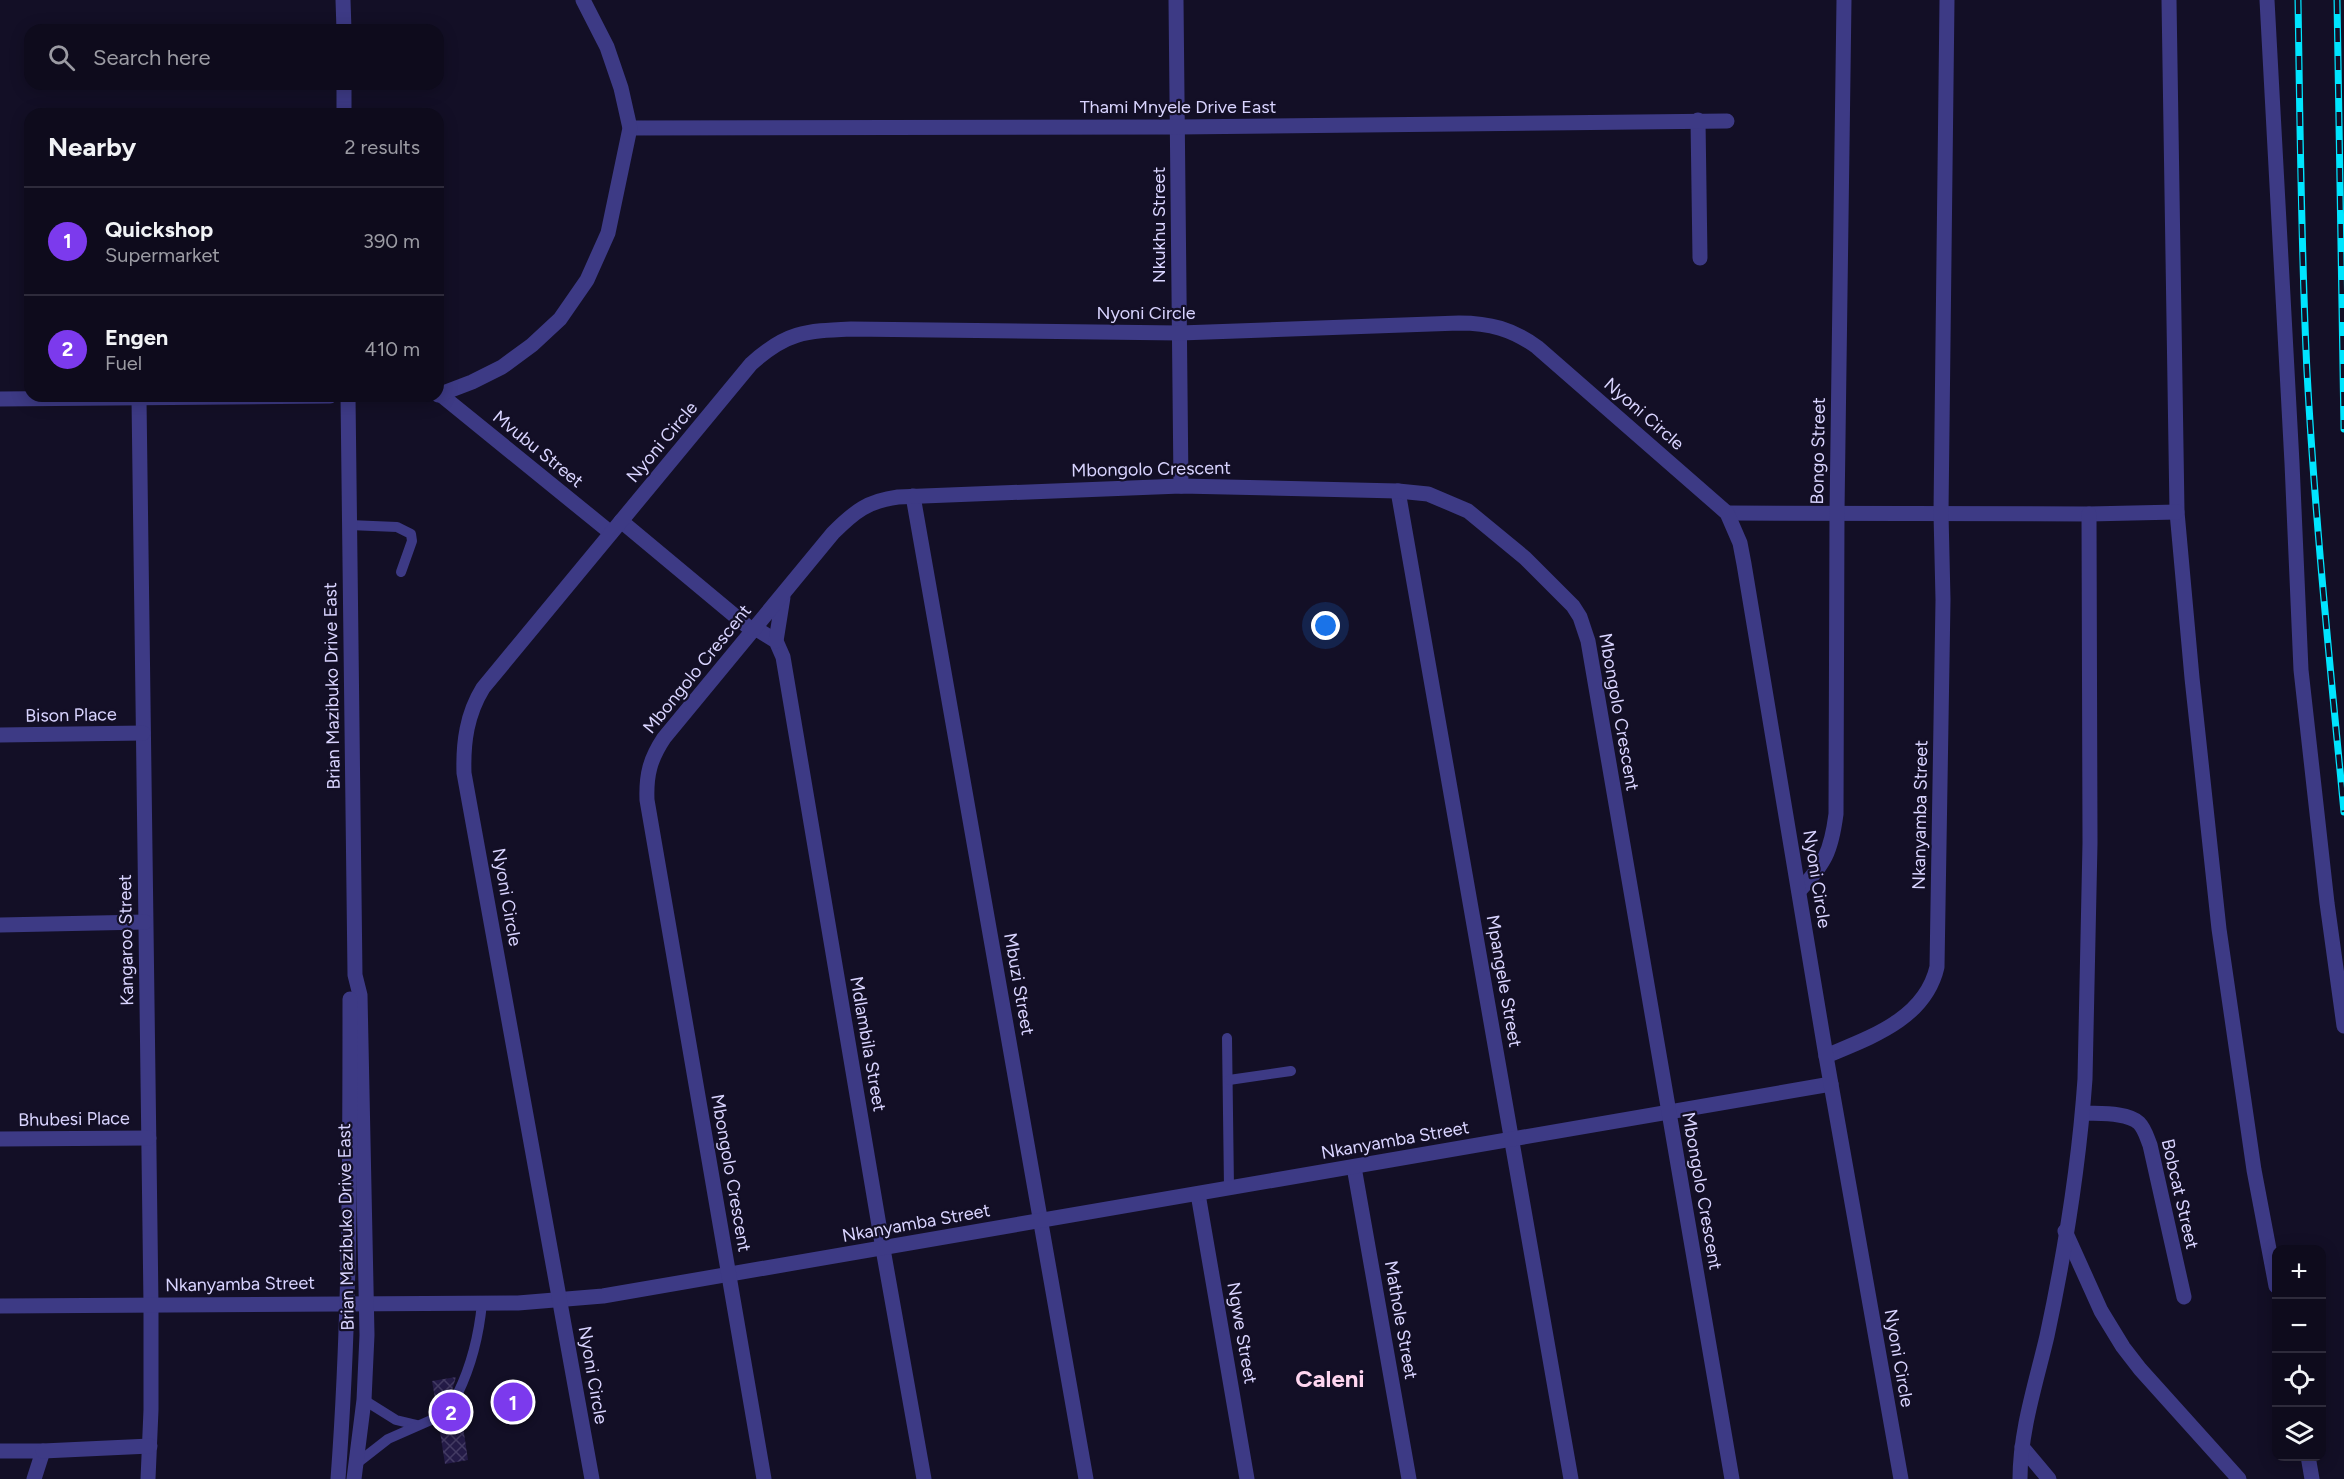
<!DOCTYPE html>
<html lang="en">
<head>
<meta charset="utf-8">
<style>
	body { margin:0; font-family:Figtree,sans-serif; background:#1c1929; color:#f1f3f6 }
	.controls { position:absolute; right:18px; bottom:18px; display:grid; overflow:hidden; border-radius:12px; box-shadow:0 3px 15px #0003 }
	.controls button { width:54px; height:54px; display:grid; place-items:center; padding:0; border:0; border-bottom:2px solid #2e2b3b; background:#0e0b1c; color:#f1f3f6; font:30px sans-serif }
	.you { position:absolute; left:1326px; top:626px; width:21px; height:21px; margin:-15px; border:4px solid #fff; border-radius:50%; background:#1a73e8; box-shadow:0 0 0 9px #1a73e833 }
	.badge { display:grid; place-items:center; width:39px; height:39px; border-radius:50%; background:#7c3aed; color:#fff; font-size:20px; font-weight:700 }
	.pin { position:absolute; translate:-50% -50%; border:3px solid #fff; box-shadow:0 2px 6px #0006 }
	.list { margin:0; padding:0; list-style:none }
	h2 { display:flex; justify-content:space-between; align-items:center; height:78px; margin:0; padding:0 24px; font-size:26px }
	h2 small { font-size:20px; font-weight:400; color:#9b9ba3 }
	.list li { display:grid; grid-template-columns:39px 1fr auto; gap:18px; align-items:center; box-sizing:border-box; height:108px; padding:0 24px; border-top:2px solid #2e2b3b }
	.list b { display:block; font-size:22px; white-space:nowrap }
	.list p { margin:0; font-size:20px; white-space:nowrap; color:#9b9ba3 }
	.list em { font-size:20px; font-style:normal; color:#9b9ba3 }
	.icon { flex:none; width:33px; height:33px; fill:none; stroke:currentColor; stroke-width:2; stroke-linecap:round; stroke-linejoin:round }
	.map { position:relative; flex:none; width:2344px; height:1479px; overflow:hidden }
	.search { position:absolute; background:#0e0b1c; box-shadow:0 3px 15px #0003; left:24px; top:24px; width:420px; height:66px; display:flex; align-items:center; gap:15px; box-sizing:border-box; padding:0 21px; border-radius:18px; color:#9b9ba3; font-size:22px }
	.panel { position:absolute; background:#0e0b1c; box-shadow:0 3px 15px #0003; left:24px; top:108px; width:420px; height:294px; border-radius:18px }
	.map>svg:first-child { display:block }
</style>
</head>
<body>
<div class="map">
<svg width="2344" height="1479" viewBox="0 0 2344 1479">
	<defs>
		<pattern id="building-cross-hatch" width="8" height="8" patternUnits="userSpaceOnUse" patternTransform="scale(1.5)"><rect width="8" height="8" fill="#241b47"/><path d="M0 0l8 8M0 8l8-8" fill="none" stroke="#433b63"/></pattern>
	</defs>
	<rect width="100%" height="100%" fill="#130f26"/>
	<!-- building -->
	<path fill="url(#building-cross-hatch)" d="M456,1377L451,1394L454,1400H459L468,1460L445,1464L439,1425L444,1421L445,1415L442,1411L437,1410L432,1381Z"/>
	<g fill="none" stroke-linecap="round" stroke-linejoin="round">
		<!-- service -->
		<g stroke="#3d3a85" stroke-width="10">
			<path d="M349,525L397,527L411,534L412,541L401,572"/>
			<path d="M1227,1038L1229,1188"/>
			<path d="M1229,1080L1291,1071"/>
			<path d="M458,1393C472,1364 479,1335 482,1303"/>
			<path d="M364,1400L396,1420L417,1425"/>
			<path d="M356,1464L388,1439L438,1417"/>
		</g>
		<!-- minor -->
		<g stroke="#3d3a85" stroke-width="15">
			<path d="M1176,0L1181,486"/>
			<path d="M2169,0L2177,512L2192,678L2219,929L2254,1170L2276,1286"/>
			<path d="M2267,0L2292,463L2301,670L2327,903L2344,1026"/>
			<path d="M1698,120L1700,258"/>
			<path d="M630,128L1178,127L1727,121"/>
			<path d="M441,395L611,533"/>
			<path d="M139,399L151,1305V1410L148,1479"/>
			<path d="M1398,491L1571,1479"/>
			<path d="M913,496L1086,1479"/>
			<path d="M1727,513L2089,514L2177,512"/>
			<path d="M621,521L753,631"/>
			<path d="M755,628L776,641L783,657L883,1249L924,1479"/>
			<path d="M776,641L783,597"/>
			<path d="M0,735L143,733"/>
			<path d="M1799,891C1825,863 1831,852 1836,814L1837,512L1844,0"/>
			<path d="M0,925L145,922"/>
			<path d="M1826,1056C1871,1037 1925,1019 1937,967L1943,600L1941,513L1947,0"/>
			<path d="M2083,1113C2099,1114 2127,1112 2139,1123C2145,1129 2147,1138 2150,1145L2184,1297"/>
			<path d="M0,1139L149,1138"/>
			<path d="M1354,1167L1409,1479"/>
			<path d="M1198,1194L1247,1479"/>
			<path d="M2065,1231L2101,1311L2123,1347L2140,1369L2239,1479"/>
			<path d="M0,1306L518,1303L603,1296L1831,1084"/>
			<path d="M2022,1447L2049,1479"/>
			<path d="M0,1451H43L34,1479"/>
			<path d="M43,1451L150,1446"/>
			<path d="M2308,1456L2312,1479"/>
			<path d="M592,1479L464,773C463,742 467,714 483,688L751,364C786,332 805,331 851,329L1180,333L1459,323C1490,323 1512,329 1537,347L1727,513L1740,543L1744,564L1826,1056L1901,1479"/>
			<path d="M764,1479L647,800C646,775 650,759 664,738L833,533C855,511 868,501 898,497L1181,486L1398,491L1428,494L1468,511L1525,558L1573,606L1580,617L1588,641L1732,1479"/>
			<path d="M2020,1479C2020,1431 2036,1383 2047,1336C2065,1252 2079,1164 2085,1079L2090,843L2089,514"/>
		</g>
		<!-- tertiary -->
		<g stroke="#3d3a85" stroke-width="15">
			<path d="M343,0L344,30"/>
			<path d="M344,84V114"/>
			<path d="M438,395L472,382L502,367L532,345L560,319L587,280L608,233L630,128L621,88L607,47L583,0"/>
			<path d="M348,396L355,975L360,995L367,1335L364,1400L354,1479"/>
			<path d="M0,399L330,396"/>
			<path d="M338,1479C350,1319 350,1159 350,999"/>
		</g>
		<!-- rail casing -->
		<g stroke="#00e5ff" stroke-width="7">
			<g id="rail">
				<path d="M2298,0C2300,124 2301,248 2307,372C2315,519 2330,665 2344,812"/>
				<path d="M2337,0L2344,429"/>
			</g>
		</g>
		<!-- rail -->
		<use href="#rail" stroke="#130f26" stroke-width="4.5" stroke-dasharray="14" stroke-linecap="butt"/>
	</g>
	<g text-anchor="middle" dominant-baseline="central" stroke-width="4.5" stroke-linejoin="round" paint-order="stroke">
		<!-- street labels -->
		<g font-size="18" fill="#d9d4ff" stroke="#130f26">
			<text x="1178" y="107">Thami Mnyele Drive East</text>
			<text transform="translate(1159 225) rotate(-90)">Nkukhu Street</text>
			<text x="1146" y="313">Nyoni Circle</text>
			<text transform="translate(1644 414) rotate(41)">Nyoni Circle</text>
			<text transform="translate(662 442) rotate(-50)">Nyoni Circle</text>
			<text transform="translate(538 449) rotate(39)">Mvubu Street</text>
			<text transform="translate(1818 451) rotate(-89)">Bongo Street</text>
			<text transform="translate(1151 469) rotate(-1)">Mbongolo Crescent</text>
			<text transform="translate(697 669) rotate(-51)">Mbongolo Crescent</text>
			<text transform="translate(332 686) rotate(-91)">Brian Mazibuko Drive East</text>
			<text transform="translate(1619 712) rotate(80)">Mbongolo Crescent</text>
			<text transform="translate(71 715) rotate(-1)">Bison Place</text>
			<text transform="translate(1920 815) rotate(-89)">Nkanyamba Street</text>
			<text transform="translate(1817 879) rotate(81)">Nyoni Circle</text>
			<text transform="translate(507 897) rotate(80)">Nyoni Circle</text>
			<text transform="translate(126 940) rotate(-91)">Kangaroo Street</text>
			<text transform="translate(1504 981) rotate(80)">Mpangele Street</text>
			<text transform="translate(1019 984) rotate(80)">Mbuzi Street</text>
			<text transform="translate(868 1044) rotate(80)">Mdlambila Street</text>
			<text transform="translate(74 1119) rotate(-1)">Bhubesi Place</text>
			<text transform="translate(1395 1140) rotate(-10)">Nkanyamba Street</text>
			<text transform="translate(731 1173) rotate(80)">Mbongolo Crescent</text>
			<text transform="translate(1702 1191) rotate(80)">Mbongolo Crescent</text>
			<text transform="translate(2180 1194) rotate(77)">Bobcat Street</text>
			<text transform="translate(916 1223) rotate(-10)">Nkanyamba Street</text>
			<text transform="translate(346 1227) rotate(-91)">Brian Mazibuko Drive East</text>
			<text transform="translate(240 1284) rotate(-1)">Nkanyamba Street</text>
			<text transform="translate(1401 1320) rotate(80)">Mathole Street</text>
			<text transform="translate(1242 1333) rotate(80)">Ngwe Street</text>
			<text transform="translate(1899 1358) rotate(80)">Nyoni Circle</text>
			<text transform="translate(593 1375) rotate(80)">Nyoni Circle</text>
		</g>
		<!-- district labels -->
		<g font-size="24" font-weight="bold" fill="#ffd6f0" stroke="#130f26">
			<text x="1330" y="1378">Caleni</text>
		</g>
	</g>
</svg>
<div class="controls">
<button>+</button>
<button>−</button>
<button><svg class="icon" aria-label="locate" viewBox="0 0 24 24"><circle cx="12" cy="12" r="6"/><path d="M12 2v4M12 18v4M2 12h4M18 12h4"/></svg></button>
<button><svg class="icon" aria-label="layers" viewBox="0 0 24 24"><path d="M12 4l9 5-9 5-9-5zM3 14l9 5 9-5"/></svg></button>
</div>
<div class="you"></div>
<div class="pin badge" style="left:513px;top:1402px">1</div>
<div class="pin badge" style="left:451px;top:1412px">2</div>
<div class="search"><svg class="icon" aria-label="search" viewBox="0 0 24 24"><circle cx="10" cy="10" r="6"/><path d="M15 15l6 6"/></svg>Search here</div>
<section class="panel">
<h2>Nearby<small>2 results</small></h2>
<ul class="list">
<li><span class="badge">1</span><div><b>Quickshop</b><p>Supermarket</p></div><em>390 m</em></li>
<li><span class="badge">2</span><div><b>Engen</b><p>Fuel</p></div><em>410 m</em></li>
</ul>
</section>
</div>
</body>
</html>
